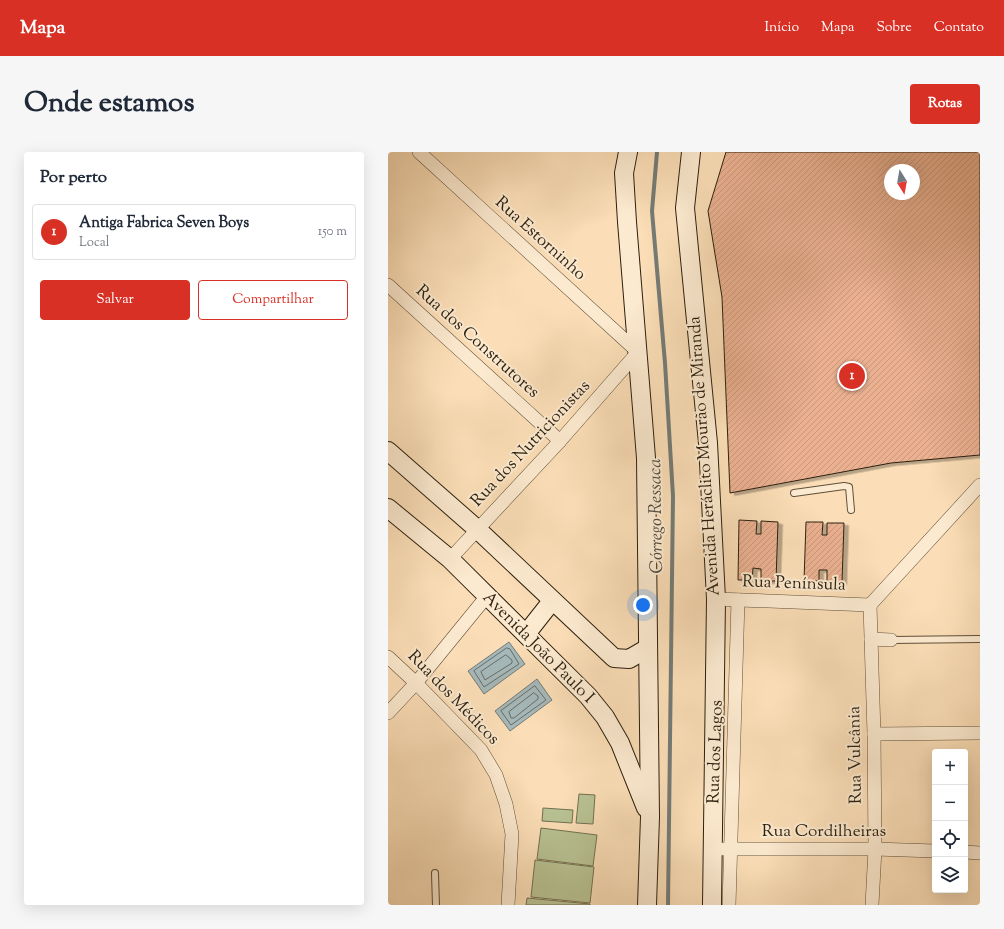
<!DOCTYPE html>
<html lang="pt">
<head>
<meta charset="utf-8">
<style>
	body { margin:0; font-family:"Sorts Mill Goudy",serif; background:#f6f6f7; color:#1f2937 }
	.controls { position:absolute; right:12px; bottom:12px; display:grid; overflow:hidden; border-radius:4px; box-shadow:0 4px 16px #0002 }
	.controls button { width:36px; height:36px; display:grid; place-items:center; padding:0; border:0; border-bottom:1px solid #e0e1e3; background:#fff; color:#1f2937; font:20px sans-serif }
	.compass { position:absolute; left:496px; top:12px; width:36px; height:36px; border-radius:50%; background:#fff; box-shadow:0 4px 16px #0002; rotate:169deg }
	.you { position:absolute; left:255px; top:453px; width:14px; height:14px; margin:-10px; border:3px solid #fff; border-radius:50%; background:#1a73e8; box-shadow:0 0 0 6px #1a73e833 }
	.badge { display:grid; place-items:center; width:26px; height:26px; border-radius:50%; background:#d93025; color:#fff; font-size:13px; font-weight:700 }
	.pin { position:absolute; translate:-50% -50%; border:2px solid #fff; box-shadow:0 1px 4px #0006 }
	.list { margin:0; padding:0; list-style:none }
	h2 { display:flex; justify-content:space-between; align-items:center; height:52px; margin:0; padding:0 16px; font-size:17px }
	h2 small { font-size:13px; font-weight:400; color:#747a83 }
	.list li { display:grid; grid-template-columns:26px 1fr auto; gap:12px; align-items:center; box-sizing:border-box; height:56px; margin:0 8px 8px; padding:0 8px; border:1px solid #e0e1e3; border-radius:4px }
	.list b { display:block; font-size:15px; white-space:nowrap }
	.list p { margin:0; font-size:13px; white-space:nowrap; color:#747a83 }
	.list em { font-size:13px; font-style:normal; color:#747a83 }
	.actions { display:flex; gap:8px; padding:12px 16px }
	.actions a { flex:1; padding:9px 0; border:1px solid #d93025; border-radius:4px; text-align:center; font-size:14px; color:#d93025 }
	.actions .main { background:#d93025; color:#fff }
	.icon { flex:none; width:22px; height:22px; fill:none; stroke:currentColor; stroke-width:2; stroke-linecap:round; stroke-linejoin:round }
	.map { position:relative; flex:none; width:592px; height:753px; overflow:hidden; border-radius:4px }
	header { display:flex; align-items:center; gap:24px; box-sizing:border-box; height:56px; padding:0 20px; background:#d93025; color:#fff }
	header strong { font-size:19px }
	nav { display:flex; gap:22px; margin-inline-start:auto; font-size:14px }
	.intro { display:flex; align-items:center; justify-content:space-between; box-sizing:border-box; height:96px; padding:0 24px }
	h1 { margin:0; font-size:28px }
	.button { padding:10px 18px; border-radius:4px; background:#d93025; color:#fff; font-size:14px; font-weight:700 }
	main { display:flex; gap:24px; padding:0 24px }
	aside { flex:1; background:#fff; border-radius:4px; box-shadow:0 4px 16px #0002 }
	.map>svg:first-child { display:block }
</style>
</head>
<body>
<header>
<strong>Mapa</strong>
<nav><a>Início</a><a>Mapa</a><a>Sobre</a><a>Contato</a></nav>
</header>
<div class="intro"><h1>Onde estamos</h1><a class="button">Rotas</a></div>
<main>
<aside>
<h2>Por perto<small></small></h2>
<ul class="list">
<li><span class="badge">1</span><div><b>Antiga Fabrica Seven Boys</b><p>Local</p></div><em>150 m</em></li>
</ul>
<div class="actions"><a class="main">Salvar</a><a>Compartilhar</a></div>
</aside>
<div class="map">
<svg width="592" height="753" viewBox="0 0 592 753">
	<defs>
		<pattern id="building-hatch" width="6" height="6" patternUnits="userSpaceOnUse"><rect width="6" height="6" fill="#eab090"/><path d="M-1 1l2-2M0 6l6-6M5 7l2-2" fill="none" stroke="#c9977b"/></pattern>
		<filter id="shadow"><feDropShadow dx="4.5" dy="2.5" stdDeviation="0" flood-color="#0004"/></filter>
	</defs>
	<rect width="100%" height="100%" fill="#fbdeb7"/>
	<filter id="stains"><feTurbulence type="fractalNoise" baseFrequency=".005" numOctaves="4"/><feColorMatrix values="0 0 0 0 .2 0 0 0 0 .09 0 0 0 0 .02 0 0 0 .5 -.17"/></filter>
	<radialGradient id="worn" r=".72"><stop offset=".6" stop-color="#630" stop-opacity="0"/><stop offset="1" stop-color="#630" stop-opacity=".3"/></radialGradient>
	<!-- garden -->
	<g fill="#b8c293" stroke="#727051">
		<path d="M191,642L207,643L205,672L188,671Z"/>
		<path d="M155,656L185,658L184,671L154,669Z"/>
		<path d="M153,676L209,683L205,714L149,707Z"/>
		<path d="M147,708L206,715L202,751L143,745Z"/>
		<path d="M139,746L202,752V753H138Z"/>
	</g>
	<!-- water -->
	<g fill="#a5b9bb" stroke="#747b76">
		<path d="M121,490L137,512L96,542L80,519Z"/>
		<path d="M149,527L164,548L122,579L107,559Z"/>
	</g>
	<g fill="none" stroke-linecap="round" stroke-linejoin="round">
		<!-- shore -->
		<g stroke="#686c65" stroke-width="1">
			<path d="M119,496L122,497L131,512L96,535L86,519Z"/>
			<path d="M118,503L124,508V511L97,528L93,520Z"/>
			<path d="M147,534L158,548L123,573L113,559Z"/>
			<path d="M146,541L150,544V547L126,566H123L121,560Z"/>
		</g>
		<!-- stream -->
		<path stroke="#747b76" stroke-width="4" d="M269,0L264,59L277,211L285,344L280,753"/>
	</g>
	<!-- building -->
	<g fill="url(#building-hatch)" stroke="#2b1f0f" fill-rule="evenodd" filter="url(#shadow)">
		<path d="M338,0H592V303L503,311L342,341L334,145L320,59ZM502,18H526V42H502Z"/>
		<path d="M351,368L369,369L368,382H373V369L390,370L388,429H373V417L365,416L364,428H350Z"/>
		<path d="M418,370H435L434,383H439V371H456L454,430H439V418H431V429H416Z"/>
	</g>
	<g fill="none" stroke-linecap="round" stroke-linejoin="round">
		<!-- lane casing -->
		<g stroke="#5f4f39" stroke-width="8">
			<g id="lane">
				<path d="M406,341L456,334L461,335L463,358"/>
				<path d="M503,488L592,487"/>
				<path d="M47,721L48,753"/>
			</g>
		</g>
		<!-- street casing -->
		<g stroke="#5f4f39" stroke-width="14">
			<g id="street">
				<path d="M31,0L250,200L172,289L62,407"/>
				<path d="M0,133L172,289"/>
				<path d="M328,447L482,453"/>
				<path d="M482,453L486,582L487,697L484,753"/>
				<path d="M482,453L592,333"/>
				<path d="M483,487L503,488"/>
				<path d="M0,505L28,531L93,598L108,623L118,652L124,682L120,753"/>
				<path d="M0,561L28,531L99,444"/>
				<path d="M486,582L592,581"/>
				<path d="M335,697H487L547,699"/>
				<path d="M577,700L592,701"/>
				<path d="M341,753L350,448"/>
			</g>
		</g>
		<!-- secondary casing -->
		<g stroke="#2b1f0f" stroke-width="20">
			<g id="secondary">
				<path d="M240,0L236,21L239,70L258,306L262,665L259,753"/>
				<path d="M303,0L297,56L320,291L328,447L324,753"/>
				<path d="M0,299L89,377L226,506L241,507L260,496"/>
				<path d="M0,356L62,407L200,544L217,565L232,591L258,656"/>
				<path d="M138,482L164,449"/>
			</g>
		</g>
		<!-- lane -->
		<use href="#lane" stroke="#fcead0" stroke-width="6"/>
		<!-- street -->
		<use href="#street" stroke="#fcead0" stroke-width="13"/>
		<!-- secondary -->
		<use href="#secondary" stroke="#fcead0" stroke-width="18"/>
	</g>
	<g text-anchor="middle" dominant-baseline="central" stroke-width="4" stroke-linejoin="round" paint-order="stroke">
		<!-- street labels -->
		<g font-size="17" fill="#2b1f0f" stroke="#fcead0">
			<text transform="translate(152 87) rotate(42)">Rua Estorninho</text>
			<text transform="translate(89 190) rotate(42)">Rua dos Construtores</text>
			<text transform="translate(143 292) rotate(-47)">Rua dos Nutricionistas</text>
			<text transform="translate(317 304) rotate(-94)">Avenida Heráclito Mourão de Miranda</text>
			<text transform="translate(406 432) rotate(2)">Rua Península</text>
			<text transform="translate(150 496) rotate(45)">Avenida João Paulo I</text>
			<text transform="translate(65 546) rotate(46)">Rua dos Médicos</text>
			<text transform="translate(328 600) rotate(-88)">Rua dos Lagos</text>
			<text transform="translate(468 603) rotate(-91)">Rua Vulcânia</text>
			<text x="436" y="680">Rua Cordilheiras</text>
		</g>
		<!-- water labels -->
		<g font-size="18" font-style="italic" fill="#504d43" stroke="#fcead0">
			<text transform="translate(269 364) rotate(-91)">Córrego Ressaca</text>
		</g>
	</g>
	<rect width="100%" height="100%" filter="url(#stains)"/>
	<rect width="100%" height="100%" fill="url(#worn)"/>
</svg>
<div class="controls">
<button>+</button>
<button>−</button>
<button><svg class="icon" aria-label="locate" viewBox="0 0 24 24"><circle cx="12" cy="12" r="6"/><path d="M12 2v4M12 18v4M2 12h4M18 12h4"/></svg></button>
<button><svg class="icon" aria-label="layers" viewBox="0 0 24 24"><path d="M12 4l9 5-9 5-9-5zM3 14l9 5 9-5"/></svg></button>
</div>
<svg class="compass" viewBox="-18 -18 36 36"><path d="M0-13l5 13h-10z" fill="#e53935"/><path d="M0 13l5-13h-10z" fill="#747a83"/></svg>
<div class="you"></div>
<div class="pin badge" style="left:464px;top:224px">1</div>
</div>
</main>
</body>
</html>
